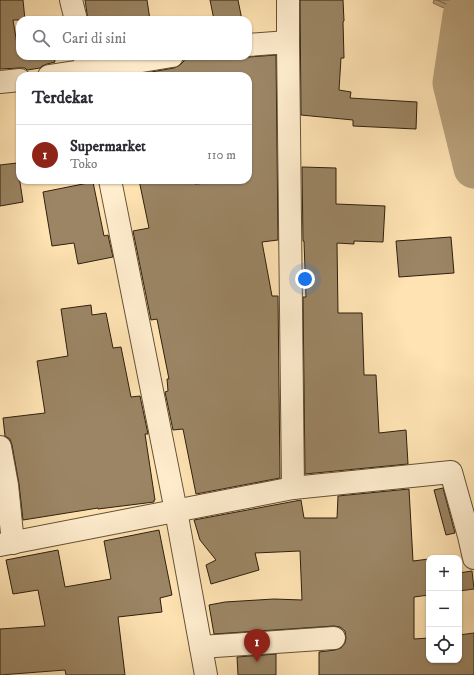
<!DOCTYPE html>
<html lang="id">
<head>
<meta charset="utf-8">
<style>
	body { margin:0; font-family:"IM FELL DW Pica",serif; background:#f7f7f7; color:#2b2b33 }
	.controls { position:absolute; right:12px; bottom:12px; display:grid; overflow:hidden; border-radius:8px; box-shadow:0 1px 3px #0004 }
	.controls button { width:36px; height:36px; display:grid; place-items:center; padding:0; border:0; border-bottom:1px solid #e1e1e2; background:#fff; color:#2b2b33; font:20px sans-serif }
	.you { position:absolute; left:305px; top:279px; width:14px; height:14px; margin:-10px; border:3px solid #fff; border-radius:50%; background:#1a73e8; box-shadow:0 0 0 6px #1a73e833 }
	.badge { display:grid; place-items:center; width:26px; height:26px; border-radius:50%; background:#8f2418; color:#fff; font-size:13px; font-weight:700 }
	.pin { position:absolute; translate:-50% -33px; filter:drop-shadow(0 1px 2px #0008) }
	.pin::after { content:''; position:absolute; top:21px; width:14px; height:12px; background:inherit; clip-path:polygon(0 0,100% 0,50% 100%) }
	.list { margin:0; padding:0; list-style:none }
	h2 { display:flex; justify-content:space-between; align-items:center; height:52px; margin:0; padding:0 16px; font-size:17px }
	h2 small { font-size:13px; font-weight:400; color:#7c7c81 }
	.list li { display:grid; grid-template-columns:26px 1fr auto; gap:12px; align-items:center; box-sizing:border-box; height:60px; padding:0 16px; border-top:1px solid #e1e1e2 }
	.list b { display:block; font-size:15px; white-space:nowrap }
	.list p { margin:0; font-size:13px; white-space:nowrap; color:#7c7c81 }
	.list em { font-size:13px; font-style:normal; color:#7c7c81 }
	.icon { flex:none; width:22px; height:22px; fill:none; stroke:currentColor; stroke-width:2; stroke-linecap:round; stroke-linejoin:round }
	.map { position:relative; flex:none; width:474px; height:675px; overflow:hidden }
	.search { position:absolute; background:#fff; box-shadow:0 1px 3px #0004; left:16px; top:16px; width:236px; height:44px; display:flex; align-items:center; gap:10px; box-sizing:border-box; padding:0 14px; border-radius:12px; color:#7c7c81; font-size:15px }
	.panel { position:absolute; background:#fff; box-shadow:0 1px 3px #0004; left:16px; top:72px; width:236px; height:112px; border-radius:12px }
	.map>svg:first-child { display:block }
</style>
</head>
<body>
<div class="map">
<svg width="474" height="675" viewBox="0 0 474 675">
	<rect width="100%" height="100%" fill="#ffe3b3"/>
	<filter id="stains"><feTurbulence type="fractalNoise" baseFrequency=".005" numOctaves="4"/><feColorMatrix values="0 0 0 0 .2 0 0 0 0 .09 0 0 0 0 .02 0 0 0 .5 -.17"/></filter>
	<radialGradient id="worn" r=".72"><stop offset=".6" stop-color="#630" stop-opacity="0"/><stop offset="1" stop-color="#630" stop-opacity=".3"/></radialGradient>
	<!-- water -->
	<path fill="#b8a17b" stroke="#816d4f" d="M434,0H474V22L433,3Z"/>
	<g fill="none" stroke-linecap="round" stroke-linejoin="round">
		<!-- shore -->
		<path stroke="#746044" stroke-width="1" d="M437,0L474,17"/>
		<!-- river -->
		<path stroke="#b8a17b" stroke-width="41" d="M463,16L453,83L474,168"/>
	</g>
	<!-- building -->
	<g fill="#9b8564" stroke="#2f200e">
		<path d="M0,0H23L25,20H13L19,56H54L55,62L47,64L42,66L40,68L27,70L25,68H19L0,69Z"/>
		<path d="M85,0H147L150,20H88Z"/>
		<path d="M210,0H238L242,20H214Z"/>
		<path d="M300,0H343L344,21L343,22L344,58H341L339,90L351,92L350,98L417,102L416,129L353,126V120L301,115Z"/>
		<path d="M276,55L278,240L262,242L272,296H278L280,478L196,494L183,429L173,430L165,392L168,391L167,379H169L157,319L151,320L133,231L149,228L139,180H194L195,184L248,180V76H128L174,68L180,65L184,61V56H242L249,57Z"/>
		<path d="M17,163L23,202L0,206V165Z"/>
		<path d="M302,167L336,168V204L385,206L383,242L354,241V244L337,243L338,313H362L364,375H376L379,433L406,430L408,464L305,474L303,297H306L304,241H303Z"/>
		<path d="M93,182L104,236L108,235L113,257L78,264L74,243L52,246L43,192Z"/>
		<path d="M451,237L454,273L399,277L396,241Z"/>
		<path d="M91,305L92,315L106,313L113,348L121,347L131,397L140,396L148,434H145L155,500H154V502L98,509V508L23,520L19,484L12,445L10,439L5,436L3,418L45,413L37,361L68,356L61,309Z"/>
		<path d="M443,488L455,533L446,535L434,490Z"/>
		<path d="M409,489L413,561L429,559V595L414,597V639L429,638V660H459V635L474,633V675H319V652L335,650L341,648L345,643L346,638L345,631L340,627L334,626L214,634L209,605L225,602L274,599L302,600L300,551L255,553L259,570L211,584L206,565L216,560L200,540L194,520L301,500L304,518H337L338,496Z"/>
		<path d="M159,530L172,595L160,598L162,612L118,617L125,675H66L65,670L0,675V629L45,626L38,590L13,594L6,560L58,550L65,587L111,579L104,541Z"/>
		<path d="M472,571L474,589L459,591V573Z"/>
		<path d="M276,654V675H238L237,657Z"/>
	</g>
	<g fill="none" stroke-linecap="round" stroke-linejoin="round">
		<!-- minor casing -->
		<g stroke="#635137" stroke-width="24">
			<g id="minor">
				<path d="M71,0L76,20"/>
				<path d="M288,0V42"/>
				<path d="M248,45L288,42L293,488"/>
				<path d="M84,56L88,70L172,56"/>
				<path d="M49,76L88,70L89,76"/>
				<path d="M0,82L20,80"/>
				<path d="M110,180L176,511L206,675"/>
				<path d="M0,447L7,485L13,543"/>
				<path d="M0,545L293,488L451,472L469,536L474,558"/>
				<path d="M201,647L334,638"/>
			</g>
		</g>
		<!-- minor -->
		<use href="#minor" stroke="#ffedce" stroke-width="22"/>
	</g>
	<rect width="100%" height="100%" filter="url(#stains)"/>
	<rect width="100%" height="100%" fill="url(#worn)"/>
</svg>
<div class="controls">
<button>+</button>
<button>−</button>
<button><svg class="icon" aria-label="locate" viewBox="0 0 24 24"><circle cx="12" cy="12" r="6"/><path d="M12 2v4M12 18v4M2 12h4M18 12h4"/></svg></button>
</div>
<div class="you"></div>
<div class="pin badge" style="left:257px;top:662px">1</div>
<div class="search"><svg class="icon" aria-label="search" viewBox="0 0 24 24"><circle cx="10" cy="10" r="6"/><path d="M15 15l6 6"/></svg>Cari di sini</div>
<section class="panel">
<h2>Terdekat<small></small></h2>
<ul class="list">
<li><span class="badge">1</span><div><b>Supermarket</b><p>Toko</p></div><em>110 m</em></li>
</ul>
</section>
</div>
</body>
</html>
